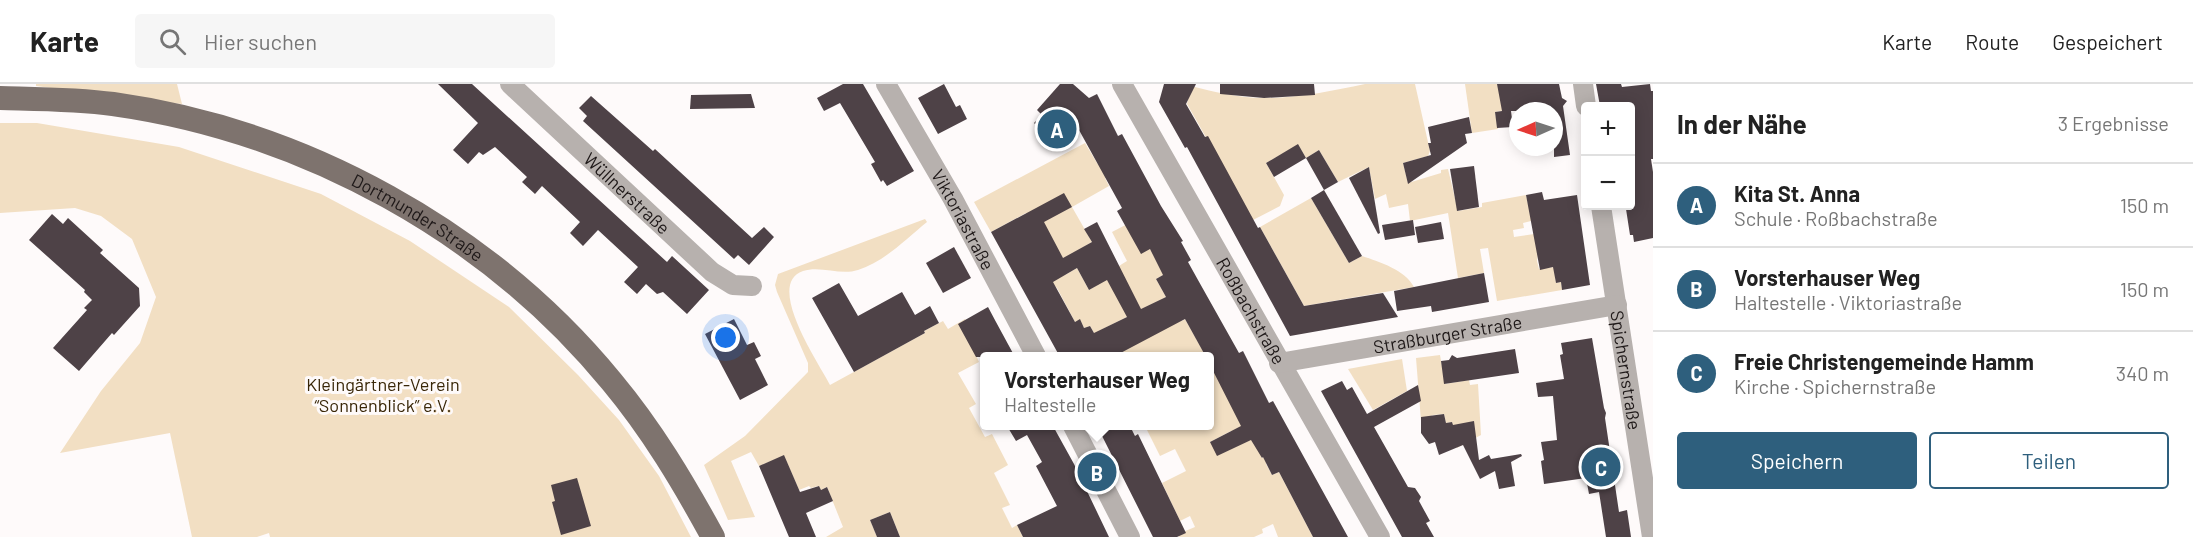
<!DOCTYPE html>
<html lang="de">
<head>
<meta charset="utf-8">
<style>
	body { margin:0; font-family:Barlow,sans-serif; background:#f6f6f6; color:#222 }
	.controls { position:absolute; right:18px; top:18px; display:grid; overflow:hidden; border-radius:6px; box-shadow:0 3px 15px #0003 }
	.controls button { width:54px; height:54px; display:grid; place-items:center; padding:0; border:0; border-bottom:2px solid #e0e0e0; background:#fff; color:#222; font:30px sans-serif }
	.compass { position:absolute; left:1509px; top:18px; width:54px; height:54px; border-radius:50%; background:#fff; box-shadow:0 3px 15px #0003; rotate:267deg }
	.you { position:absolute; left:726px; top:254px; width:21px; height:21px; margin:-15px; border:4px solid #fff; border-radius:50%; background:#1a73e8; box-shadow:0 0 0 9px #1a73e833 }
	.badge { display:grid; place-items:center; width:39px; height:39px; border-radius:50%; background:#2e5f7d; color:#fff; font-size:20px; font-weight:700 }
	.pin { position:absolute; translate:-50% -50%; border:3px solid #fff; box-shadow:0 2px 6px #0006 }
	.popup { position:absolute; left:980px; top:268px; width:234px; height:78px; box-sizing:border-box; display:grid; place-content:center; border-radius:6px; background:#fff; filter:drop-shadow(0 2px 4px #0005); font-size:20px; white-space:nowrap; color:#767676 }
	.popup b { font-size:22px; color:#222 }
	.popup::after { content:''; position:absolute; left:50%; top:100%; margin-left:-12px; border:12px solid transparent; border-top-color:#fff }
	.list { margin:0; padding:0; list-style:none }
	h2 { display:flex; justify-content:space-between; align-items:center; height:78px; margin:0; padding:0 24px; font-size:26px }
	h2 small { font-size:20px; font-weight:400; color:#767676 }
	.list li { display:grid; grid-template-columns:39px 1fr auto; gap:18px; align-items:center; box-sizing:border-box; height:84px; padding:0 24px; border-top:2px solid #e0e0e0 }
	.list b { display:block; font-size:22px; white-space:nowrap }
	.list p { margin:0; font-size:20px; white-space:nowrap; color:#767676 }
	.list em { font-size:20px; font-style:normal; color:#767676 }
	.actions { display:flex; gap:12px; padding:18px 24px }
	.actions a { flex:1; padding:14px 0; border:2px solid #2e5f7d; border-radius:6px; text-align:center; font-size:21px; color:#2e5f7d }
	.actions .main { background:#2e5f7d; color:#fff }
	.icon { flex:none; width:33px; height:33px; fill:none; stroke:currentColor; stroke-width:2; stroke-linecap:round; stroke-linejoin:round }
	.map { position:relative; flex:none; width:1653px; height:453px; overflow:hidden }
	header { display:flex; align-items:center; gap:36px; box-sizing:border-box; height:84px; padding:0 30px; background:#fff; border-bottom:2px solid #e0e0e0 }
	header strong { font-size:28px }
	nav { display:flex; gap:33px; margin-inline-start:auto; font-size:21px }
	.search { width:420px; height:54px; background:#f6f6f6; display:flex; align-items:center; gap:15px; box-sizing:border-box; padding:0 21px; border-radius:6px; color:#767676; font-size:22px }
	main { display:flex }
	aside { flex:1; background:#fff }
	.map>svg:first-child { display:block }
</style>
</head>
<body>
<header>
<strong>Karte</strong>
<div class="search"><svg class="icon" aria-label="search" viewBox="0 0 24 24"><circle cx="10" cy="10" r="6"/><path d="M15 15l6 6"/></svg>Hier suchen</div>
<nav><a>Karte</a><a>Route</a><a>Gespeichert</a></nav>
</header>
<main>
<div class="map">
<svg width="1653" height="453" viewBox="0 0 1653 453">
	<rect width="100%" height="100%" fill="#fefafa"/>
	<!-- green -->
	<g fill="#f2dfc3">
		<path d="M36,0H177L182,20L138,16L36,2Z"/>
		<path d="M1365,0H1415L1430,67L1428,72L1403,79L1408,99L1441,89V86L1448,85L1458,127L1482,123V119L1526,111L1528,120L1544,118L1539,135L1523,139L1524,144L1513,146L1514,153L1541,149L1537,177L1539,185L1554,183L1556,199L1561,198L1562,206L1497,217L1488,164L1480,165L1484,189L1458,194L1448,129L1410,137L1408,120L1389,124L1386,110L1375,115L1369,83L1338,98L1319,66L1306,74L1298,61L1266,79L1284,111L1280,122L1253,136L1187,20L1191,2C1215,8 1239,14 1264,14C1298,14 1332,7 1365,0Z"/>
		<path d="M1465,0H1497L1511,25L1495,28L1498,45L1472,49Z"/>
		<path d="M0,39H37L179,63L321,110L410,157L509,223L578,291L619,336L659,392L691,453H270L269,449L257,453H192L170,349L60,369L101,307L140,259L156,213L132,155L101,132L75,124L0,129Z"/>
		<path d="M1085,59L1097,79L1108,92L1105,94L1109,102L1072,123L1092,158L1063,175L1026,129L991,148L974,118Z"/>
		<path d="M1311,114L1349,179L1362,172C1380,178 1405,186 1414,203L1304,222L1260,143Z"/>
		<path d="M925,135L927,138C906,155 884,178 858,186C840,192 821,181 803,187C764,200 820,281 830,301L925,249L924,247L943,237L948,245L965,235C973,249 972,264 979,278L958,289L976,320L969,324L985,353L992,350L1008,381L994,389L1010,421L1002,424L1012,444L1017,441L1023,453H900L890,428L870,436L877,453H826L843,443L827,403L821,406L818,402L811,404L809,402L799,406L784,372L759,382L751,368L731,377L755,433L728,436L704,381L745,352L808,288V279L777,208L775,201L778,190Z"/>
		<path d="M1135,136L1154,172L1168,188L1156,195L1166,213L1101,246L1174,224L1182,237L1185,235L1206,272H1093L1094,249L1090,242L1084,244L1080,236L1075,238L1057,204L1046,194L1065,191L1077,184L1089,206C1104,198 1112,185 1127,177L1112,148Z"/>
		<path d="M1239,268L1212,282L1223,298L1219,301L1224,299L1247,354L1231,347L1210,358L1254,355L1262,374L1266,372V380L1272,391L1279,388L1313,453H1278L1273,440L1262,445L1263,449L1254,453H1179L1178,450L1195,443L1190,432L1180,437L1162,399L1186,387L1175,365L1160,372L1145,342H1210V279L1211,282Z"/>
		<path d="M1440,271L1445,300L1469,296L1470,301L1478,300L1481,351L1457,364L1452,338L1446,339L1444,330L1433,331L1421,337L1416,274Z"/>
		<path d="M1402,275L1407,307L1373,326L1348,285Z"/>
	</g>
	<!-- building -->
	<g fill="#4e4247" fill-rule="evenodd">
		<path d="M438,0H472L667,178L672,172L709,206L687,230L663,208L657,210L646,200L637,210L624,198L638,183L598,146L583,162L570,149L580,138L542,102L535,110L522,98L527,93L495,63L483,71L479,68L468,80L453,66L478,39Z"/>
		<path d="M843,0H863L914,87L887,102L883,96L881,98L871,80L875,78L840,19L824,27L817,14Z"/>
		<path d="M944,0L956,23L960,21L967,35L938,50L918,14Z"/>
		<path d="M1060,0H1073L1089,14L1097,10L1118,52L1122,50L1161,122L1183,157L1181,158L1191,176L1188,178L1198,196L1239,269L1243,267L1269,319L1273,317L1348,453H1313L1279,388L1272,391L1263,373L1262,374L1251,356L1217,372L1210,358L1241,342L1209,279V273H1206L1185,235L1113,273H1060L991,148L1064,109L1072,123L1044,138L1063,174L1092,158L1084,145L1097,138L1141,225L1166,213L1156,195L1163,191L1150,165L1141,170L1117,127L1122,124L1079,46L1063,55L1061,51L1052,56L1034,39L1042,31L1037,26ZM1077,184L1089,206L1107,196L1127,233L1094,249L1090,242L1084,244L1080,235L1075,238L1053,198Z"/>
		<path d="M1164,0H1196L1186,20L1205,53L1208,52L1258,144L1260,143L1304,222L1383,209L1398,233L1290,252L1187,63L1185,64L1159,18Z"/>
		<path d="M1220,0H1314L1315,11L1264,14L1220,10Z"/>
		<path d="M1497,0H1559L1562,14L1567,17L1563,22L1570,71L1554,73V27H1511L1513,43L1497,44L1495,28L1502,27Z"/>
		<path d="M1596,0H1621L1622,3L1650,0L1651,7H1653V75H1651L1653,88V154L1634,158L1633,151H1630L1626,125L1630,124V22H1600Z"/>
		<path d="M751,10L755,24L690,25L691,11Z"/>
		<path d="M591,12L653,67L655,65L752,154L764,143L774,153L749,181L738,171L734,175L583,37L587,32L579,24Z"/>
		<path d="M1469,33L1472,49L1465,50L1467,59L1408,100L1403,79L1431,71L1428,59H1431L1428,43Z"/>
		<path d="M1298,60L1306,74L1319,66L1338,98L1324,106L1306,74L1274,93L1266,79Z"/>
		<path d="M1474,82L1479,123L1457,127L1450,85Z"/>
		<path d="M1369,83L1380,149L1378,150L1349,94Z"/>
		<path d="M1324,106L1362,172L1349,179L1311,114Z"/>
		<path d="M1542,108L1544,116L1577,111L1590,201L1562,206L1561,198L1556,199L1553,183L1540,186L1526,111Z"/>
		<path d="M52,130L63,140L68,134L103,166L100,169L139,204L140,222L114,251L112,249L79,287L53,264L87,226L84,224L92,216L84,208L85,206L29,156Z"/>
		<path d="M1413,136L1415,151L1385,156L1382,141Z"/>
		<path d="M1441,138L1444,155L1418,159L1415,143Z"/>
		<path d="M954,163L971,194L943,209L926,179Z"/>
		<path d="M1484,189L1489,218L1432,228L1431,222L1397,227L1394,207Z"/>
		<path d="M839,199L858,232L902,208L915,231L930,222L939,239L924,247L925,249L854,288L812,214Z"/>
		<path d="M988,223L996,238L1015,273H976L958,240Z"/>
		<path d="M734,235L747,261L754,258L761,272L755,275L768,301L740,316L705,250Z"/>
		<path d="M1592,254L1604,324L1606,329L1605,334L1619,428L1627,426L1631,453H1606L1599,408L1589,410L1586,394L1544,400L1541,377L1544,376L1541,358L1557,356L1553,312L1538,313L1536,299L1564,295L1560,271L1563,270L1561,259Z"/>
		<path d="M1515,265L1519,289L1444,300L1441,277L1449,276L1452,271L1457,274Z"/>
		<path d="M1342,297L1347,306L1352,303L1367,330L1418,301L1421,317L1374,343L1408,403L1415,404L1421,413L1419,417L1430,437L1426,439L1434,453H1402L1321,307Z"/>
		<path d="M1444,330L1446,339L1452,338L1453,341L1474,337L1479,376L1489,371L1491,375L1521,370L1522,372L1511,378L1515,402L1499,405L1495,387L1480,395L1463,361L1439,371L1435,358L1429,360L1421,349V333Z"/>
		<path d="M1007,342H1053L1074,380L1109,453H1023L1017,441L1057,422L1036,382L1042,378L1027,351L1016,357Z"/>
		<path d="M1097,342H1130L1135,352L1138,350L1186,449L1177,453H1153Z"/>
		<path d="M784,371L800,408L819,402L821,406L827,403L833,417L806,429L816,453H789L759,382Z"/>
		<path d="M577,394L591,442L561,451L552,418L555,417L551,401Z"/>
		<path d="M890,428L900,453H877L870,436Z"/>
	</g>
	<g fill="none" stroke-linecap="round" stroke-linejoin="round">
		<!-- minor -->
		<g stroke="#b7b1ae" stroke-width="20">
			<path id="s1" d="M510,0L712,188L733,201L752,202"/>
			<path id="s2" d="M886,0L953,115L1036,272"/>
			<path id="s3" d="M1122,0L1380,453"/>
			<path d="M1583,0L1586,22"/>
			<path id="s4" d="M1601,122L1652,453"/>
			<path id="s5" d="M1279,279L1617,221"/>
			<path d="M1073,342L1130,453"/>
		</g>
		<!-- major -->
		<path stroke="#7e736e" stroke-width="24" id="s6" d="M0,14C38,15 76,15 113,20C305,47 489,148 612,298C652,346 683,398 713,453"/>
	</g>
	<g text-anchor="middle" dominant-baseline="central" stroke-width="6" stroke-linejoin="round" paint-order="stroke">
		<!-- street labels -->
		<g font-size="18" fill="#1e1818" stroke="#fefafa">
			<text stroke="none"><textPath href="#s1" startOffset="160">Wüllnerstraße</textPath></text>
			<text stroke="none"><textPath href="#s6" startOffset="441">Dortmunder Straße</textPath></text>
			<text stroke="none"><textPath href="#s2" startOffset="156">Viktoriastraße</textPath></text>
			<text stroke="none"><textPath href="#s3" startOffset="261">Roßbachstraße</textPath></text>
			<text stroke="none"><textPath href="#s5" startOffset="171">Straßburger Straße</textPath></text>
			<text stroke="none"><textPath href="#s4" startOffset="166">Spichernstraße</textPath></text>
		</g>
		<!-- park labels -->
		<g font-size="18" fill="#382607" stroke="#fefafa">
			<text x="383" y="300">Kleingärtner-Verein<tspan x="383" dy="21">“Sonnenblick” e.V.</tspan></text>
		</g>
	</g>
</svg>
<div class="controls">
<button>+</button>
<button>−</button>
</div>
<svg class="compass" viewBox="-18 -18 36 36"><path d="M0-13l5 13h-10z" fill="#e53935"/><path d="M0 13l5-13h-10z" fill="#767676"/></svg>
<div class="you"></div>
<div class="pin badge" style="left:1057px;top:45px">A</div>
<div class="pin badge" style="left:1097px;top:388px">B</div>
<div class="popup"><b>Vorsterhauser Weg</b>Haltestelle</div>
<div class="pin badge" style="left:1601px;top:383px">C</div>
</div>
<aside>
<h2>In der Nähe<small>3 Ergebnisse</small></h2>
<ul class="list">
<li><span class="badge">A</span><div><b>Kita St. Anna</b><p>Schule · Roßbachstraße</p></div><em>150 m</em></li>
<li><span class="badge">B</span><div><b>Vorsterhauser Weg</b><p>Haltestelle · Viktoriastraße</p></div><em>150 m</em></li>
<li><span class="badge">C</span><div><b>Freie Christengemeinde Hamm</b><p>Kirche · Spichernstraße</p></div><em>340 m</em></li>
</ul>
<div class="actions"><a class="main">Speichern</a><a>Teilen</a></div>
</aside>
</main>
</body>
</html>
